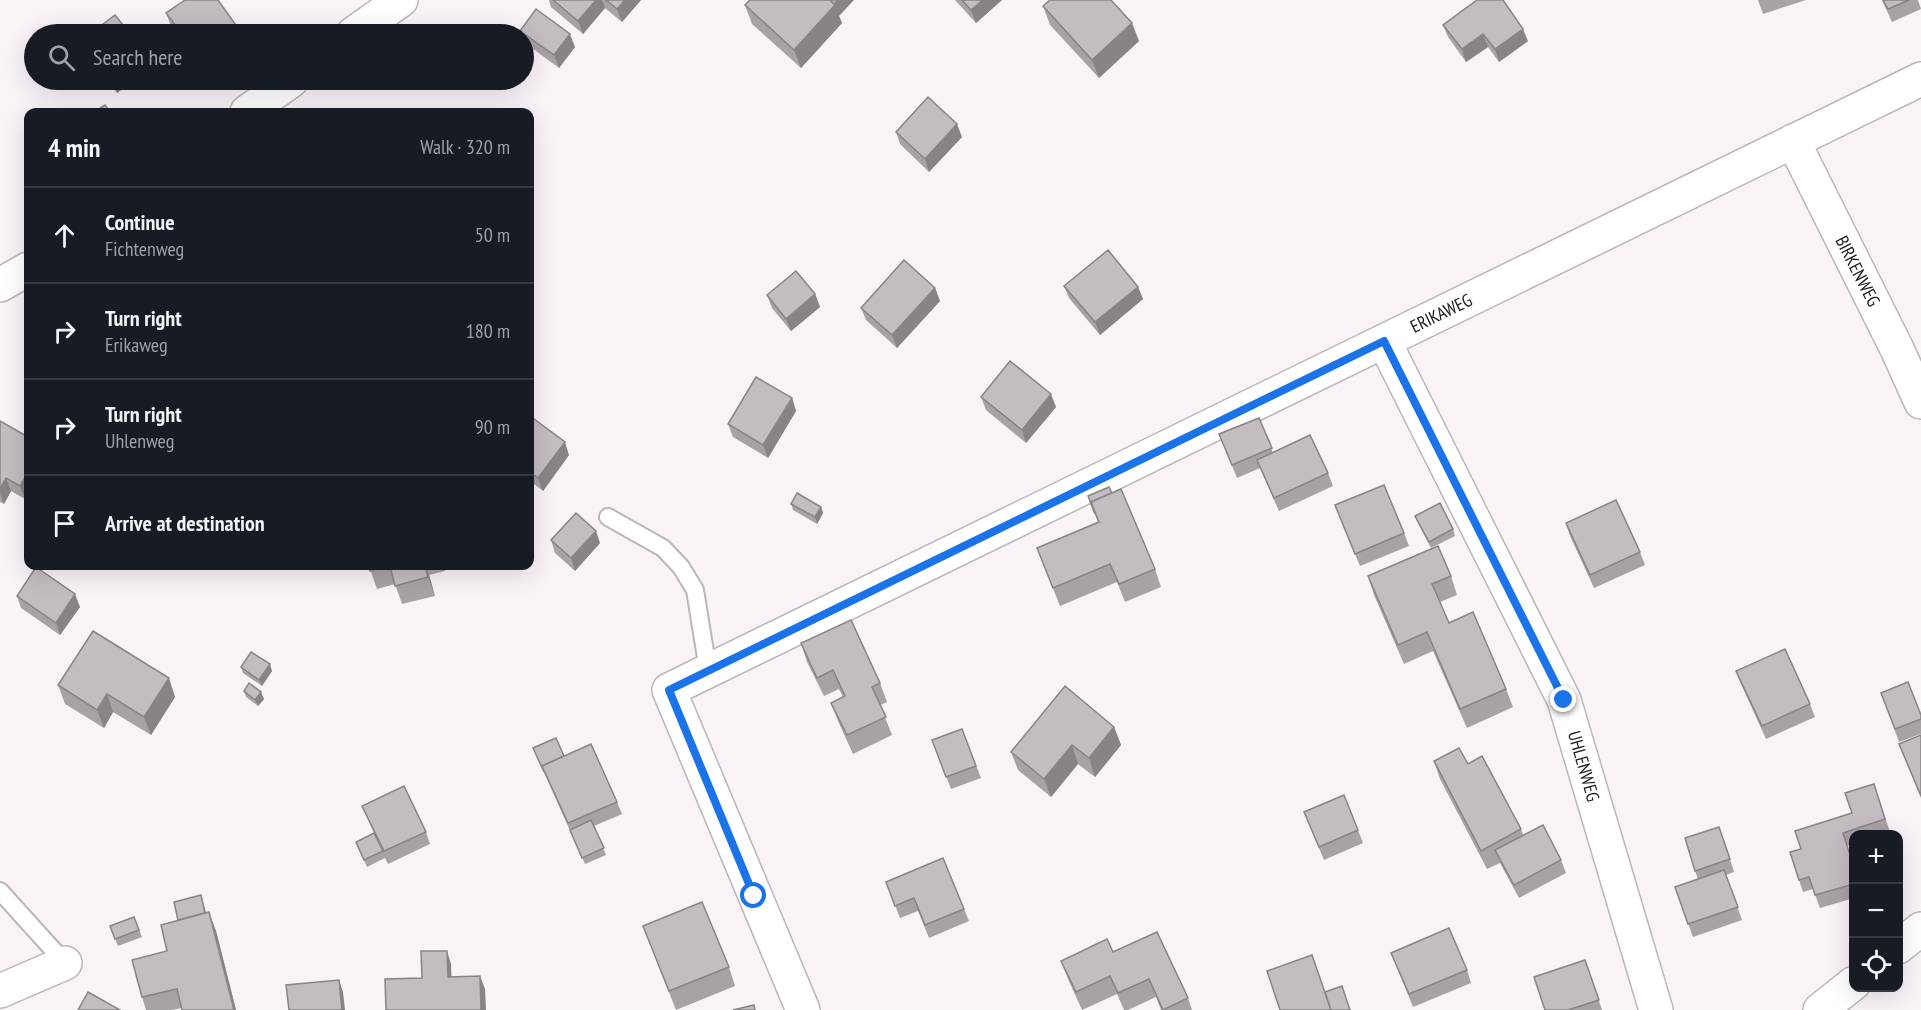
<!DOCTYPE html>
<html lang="en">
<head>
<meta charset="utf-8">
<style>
	body { margin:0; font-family:"PT Sans Narrow",sans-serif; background:#20242c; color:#f1f3f6 }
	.controls { position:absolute; right:18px; bottom:18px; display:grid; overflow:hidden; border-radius:12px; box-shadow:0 6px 24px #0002 }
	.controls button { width:54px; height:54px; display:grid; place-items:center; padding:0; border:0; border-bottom:2px solid #363941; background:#171b24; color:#f1f3f6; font:30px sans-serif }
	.stop { position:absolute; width:18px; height:18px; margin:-14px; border:4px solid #1a73e8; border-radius:50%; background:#fff }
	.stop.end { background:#1a73e8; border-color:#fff; box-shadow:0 2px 6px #0008 }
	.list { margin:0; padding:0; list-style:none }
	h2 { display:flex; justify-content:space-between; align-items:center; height:78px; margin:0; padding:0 24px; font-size:26px }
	h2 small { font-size:20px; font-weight:400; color:#9ea1a6 }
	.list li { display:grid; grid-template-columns:39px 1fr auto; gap:18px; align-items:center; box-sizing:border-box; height:96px; padding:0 24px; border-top:2px solid #363941 }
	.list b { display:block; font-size:22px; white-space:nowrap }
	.list p { margin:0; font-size:20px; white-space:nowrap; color:#9ea1a6 }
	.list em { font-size:20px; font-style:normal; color:#9ea1a6 }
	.icon { flex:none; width:33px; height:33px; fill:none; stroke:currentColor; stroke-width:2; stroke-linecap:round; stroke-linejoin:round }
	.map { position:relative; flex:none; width:1921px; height:1010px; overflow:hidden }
	.search { position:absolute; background:#171b24; box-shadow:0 6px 24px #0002; left:24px; top:24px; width:510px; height:66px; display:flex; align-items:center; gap:15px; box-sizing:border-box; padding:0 21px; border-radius:33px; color:#9ea1a6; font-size:22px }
	.panel { position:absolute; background:#171b24; box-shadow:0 6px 24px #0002; left:24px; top:108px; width:510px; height:462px; border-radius:12px }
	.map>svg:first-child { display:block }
</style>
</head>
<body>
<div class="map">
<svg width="1921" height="1010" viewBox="0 0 1921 1010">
	<rect width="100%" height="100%" fill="#f9f2f6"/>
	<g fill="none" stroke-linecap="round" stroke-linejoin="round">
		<!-- lane casing -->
		<g stroke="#bcb5b9" stroke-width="20">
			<g id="lane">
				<path d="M608,517L663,548L681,567L695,590L708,670"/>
				<path d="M0,891L65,963"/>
			</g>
		</g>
		<!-- street casing -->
		<g stroke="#bcb5b9" stroke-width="36">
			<g id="street">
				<path d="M1793,141L1897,349L1921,402"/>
				<path d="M1384,341L1564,700L1656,1010"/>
				<path d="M1898,947L1921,929"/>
				<path d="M0,991L65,963"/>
				<path d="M803,1010L669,690L1921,79"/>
				<path d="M1820,1010L1854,983"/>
			</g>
		</g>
		<!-- secondary casing -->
		<g stroke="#bcb5b9" stroke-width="36">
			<g id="secondary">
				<path d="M353,34L401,0"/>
				<path d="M247,112L292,80"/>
				<path d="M0,285L28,269"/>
			</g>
		</g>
		<!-- lane -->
		<use href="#lane" stroke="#fff" stroke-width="16"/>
		<!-- street -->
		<use href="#street" stroke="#fff" stroke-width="33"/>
		<!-- secondary -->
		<use href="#secondary" stroke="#fff" stroke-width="33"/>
	</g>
	<!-- wall -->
	<g fill="#a8a2a5">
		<path d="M549,0H641L622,22L605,8L583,34L551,7Z"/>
		<path d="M955,0H1002L976,23Z"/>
		<path d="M1758,0H1806L1763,14Z"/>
		<path d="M1882,0H1918L1921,9L1892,22Z"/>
		<path d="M745,5L839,16L842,23L801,68L752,24Z"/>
		<path d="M1043,6L1139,41L1099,78L1050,25Z"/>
		<path d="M166,13L241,34H177L171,26Z"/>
		<path d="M1443,25L1528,41L1499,62L1488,47L1466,62L1448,37Z"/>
		<path d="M520,31L575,47L559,68L525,43L524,39V34H522Z"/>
		<path d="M107,80H134L117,93Z"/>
		<path d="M896,132L962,137L929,172L900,144Z"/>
		<path d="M1064,286L1138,287L1143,299L1100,335L1069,298Z"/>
		<path d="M935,288L940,301L897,348L866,320L861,308Z"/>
		<path d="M815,294L820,307L791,331L772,308L767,295Z"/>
		<path d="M981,397L1056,407L1026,443L986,410Z"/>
		<path d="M792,398L796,411L768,458L733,437L728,424Z"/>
		<path d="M530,416L569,455L543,491L530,481Z"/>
		<path d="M1259,418L1273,453L1328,473L1333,486L1279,511L1260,468L1237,478L1219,434Z"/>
		<path d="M0,421L25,499L11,491L4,504L0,502Z"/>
		<path d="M1112,493L1155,569L1161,587L1125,602L1117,582L1060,606L1037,548L1098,522L1088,496Z"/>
		<path d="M791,504L821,507L823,513L817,524L793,510Z"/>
		<path d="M1415,516L1453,529L1455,536L1431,548L1418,523Z"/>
		<path d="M1340,518L1404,533L1409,546L1360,566Z"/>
		<path d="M1566,523L1640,552L1645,565L1594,588L1570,536Z"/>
		<path d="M551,540L600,543L575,571L555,553Z"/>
		<path d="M369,566H444L445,571L429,575L435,596L402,604L395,584L377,589Z"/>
		<path d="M1368,576H1451L1457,595L1440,602L1449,623L1506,689L1513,707L1467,728L1433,651L1404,664L1374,595Z"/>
		<path d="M17,596L80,607L60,635L21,608Z"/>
		<path d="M801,643L880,683L887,702L880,705L892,735L853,754L838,721L831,703L843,697L839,689L824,696L807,662Z"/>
		<path d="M241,667L272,671L262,686L243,673Z"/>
		<path d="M1736,671L1810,704L1815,717L1766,739L1741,684Z"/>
		<path d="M58,685L175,697L151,735L113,712L104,728L65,704Z"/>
		<path d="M244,691L264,699L258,706L246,697Z"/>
		<path d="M1881,693L1921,715V734L1899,742Z"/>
		<path d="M1114,727L1121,745L1095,777L1078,764L1051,797L1018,770L1011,752Z"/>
		<path d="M962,729L981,778L951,789L932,740Z"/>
		<path d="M1921,735V798L1899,744Z"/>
		<path d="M533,748L564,756L617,802L622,814L594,826L606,855L585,864Z"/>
		<path d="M1434,761L1468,764L1521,829L1523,835L1561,860L1566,873L1519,898L1500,863L1487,869L1440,779Z"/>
		<path d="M1874,784L1890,832L1882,834H1854V844L1847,846L1854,865V898L1820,908L1813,889L1803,892L1799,880L1801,849L1852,813Z"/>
		<path d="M362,806L426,832L430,844L388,864L384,856L385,858L367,867L356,842L374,833Z"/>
		<path d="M1304,812L1358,830L1363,843L1324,860Z"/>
		<path d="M1724,840L1734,872L1726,875L1742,920L1693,937L1675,887L1698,879L1695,871Z"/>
		<path d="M886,882L964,909L969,921L929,938L918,911L900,918Z"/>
		<path d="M203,902L206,913L216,931L236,1010H182V1008L171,1010H146L142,997L167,951Z"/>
		<path d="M134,917L142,937L118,946L110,926Z"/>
		<path d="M643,926L729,967L735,986L676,1010Z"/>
		<path d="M1113,952L1188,998L1192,1010H1161L1156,997L1128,1010H1124L1117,994L1082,1010L1068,979L1061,961Z"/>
		<path d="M1391,953L1467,970L1471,983L1413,1007Z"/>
		<path d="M1585,960L1602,1010H1545Z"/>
	</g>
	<!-- shaded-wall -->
	<g fill="#888486">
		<path d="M596,0H602L605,8L583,34L578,21Z"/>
		<path d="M625,0H641L622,22L617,9Z"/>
		<path d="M838,0H854L839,16L842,23L801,68L794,50Z"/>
		<path d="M983,0H1002L976,23L971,10Z"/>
		<path d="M1132,23L1139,41L1099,78L1092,60Z"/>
		<path d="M238,28L241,34H228Z"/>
		<path d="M1523,29L1528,41L1499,62L1495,49Z"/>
		<path d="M570,34L575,47L559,68L554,55Z"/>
		<path d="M1483,34L1488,47L1466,62L1462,49Z"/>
		<path d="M112,80H134L117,93Z"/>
		<path d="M957,124L962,137L929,172L925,159Z"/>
		<path d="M1138,287L1143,299L1100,335L1095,322Z"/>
		<path d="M935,288L940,301L897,348L892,335Z"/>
		<path d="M815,294L820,307L791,331L786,319Z"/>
		<path d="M1051,394L1056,407L1026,443L1022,430Z"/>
		<path d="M792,398L796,411L768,458L763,445Z"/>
		<path d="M565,442L569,455L543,491L538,478Z"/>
		<path d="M28,472V492L25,499L20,486Z"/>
		<path d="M6,478L11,491L4,504L0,494V489Z"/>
		<path d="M821,507L823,513L817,524L815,517Z"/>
		<path d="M596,531L600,543L575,571L571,558Z"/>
		<path d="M425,566L429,575L435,596L428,577Z"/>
		<path d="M75,594L80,607L60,635L56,623Z"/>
		<path d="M270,664L272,671L262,686L259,680Z"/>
		<path d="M169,678L175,697L151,735L144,717Z"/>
		<path d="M261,692L264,699L258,706L255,700Z"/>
		<path d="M107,694L113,712L104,728L97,710Z"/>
		<path d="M1114,727L1121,745L1095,777L1089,758Z"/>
		<path d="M1072,745L1078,764L1051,797L1044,779Z"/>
		<path d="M209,912L216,931L236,1010H234Z"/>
		<path d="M447,951L451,964L452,990L448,977Z"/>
		<path d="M480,976L485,989L486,1010H481Z"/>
		<path d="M339,980L343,992L345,1010H342Z"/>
	</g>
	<!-- building -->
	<g fill="#c3bcc0" stroke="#888486" stroke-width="1.5">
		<path d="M185,0H218L238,28L228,34H182L166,13Z"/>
		<path d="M553,0H596L578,21Z"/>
		<path d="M606,0H625L617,9Z"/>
		<path d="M750,0H830L835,5L794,50L745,5Z"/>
		<path d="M830,0H838L834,4Z"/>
		<path d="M962,0H983L971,10Z"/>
		<path d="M1050,0H1111L1132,23L1092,60L1043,6Z"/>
		<path d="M1477,0H1503L1523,29L1495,49L1483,34L1462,49L1443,25Z"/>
		<path d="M1883,0H1909L1888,9Z"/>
		<path d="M536,9L570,34L554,55L520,31Z"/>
		<path d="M115,15L130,34H90Z"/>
		<path d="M928,97L957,124L925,159L896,132Z"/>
		<path d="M105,105L110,112H94Z"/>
		<path d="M1108,250L1138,287L1095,322L1064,286Z"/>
		<path d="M904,260L935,288L892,335L861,308Z"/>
		<path d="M796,271L815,294L786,319L767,295Z"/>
		<path d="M1010,361L1051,394L1022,430L981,397Z"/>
		<path d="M756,377L792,398L763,445L728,424Z"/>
		<path d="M530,416L565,442L538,478L530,472Z"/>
		<path d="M1259,418L1272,448L1232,465L1219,434Z"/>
		<path d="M0,421L28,437V472L20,486L6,478L0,489Z"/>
		<path d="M1310,435L1328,473L1274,498L1257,460Z"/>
		<path d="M1384,485L1404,533L1355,554L1335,505Z"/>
		<path d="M1109,487L1112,493L1091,502L1095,514L1088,496Z"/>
		<path d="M1121,489L1155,569L1119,584L1110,564L1053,588L1037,548L1099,522L1091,502Z"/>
		<path d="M797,493L821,507L815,517L791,504Z"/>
		<path d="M1616,500L1640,552L1590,575L1566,523Z"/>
		<path d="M1440,503L1453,529L1429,542L1415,516Z"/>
		<path d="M576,513L596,531L571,558L551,540Z"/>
		<path d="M1438,546L1451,576L1432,584L1449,623L1473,612L1506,689L1460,709L1427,632L1398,645L1368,576Z"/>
		<path d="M369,566H388L370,571Z"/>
		<path d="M390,566H425L428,577L395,586Z"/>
		<path d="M36,567L75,594L56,623L17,596Z"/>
		<path d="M851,620L880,683L872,687L886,717L847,735L831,703L845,696L833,670L817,678L801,643Z"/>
		<path d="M93,631L169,678L144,717L107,694L97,710L58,685Z"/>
		<path d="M1785,649L1810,704L1762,726L1736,671Z"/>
		<path d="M251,652L270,664L259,680L241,667Z"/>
		<path d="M1908,682L1921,715V719L1895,729L1881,693Z"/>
		<path d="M249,683L261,692L255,700L244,691Z"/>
		<path d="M1065,686L1114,727L1089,758L1072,745L1044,779L1011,752Z"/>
		<path d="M962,729L976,766L946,777L932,740Z"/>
		<path d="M1921,735V796L1899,744Z"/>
		<path d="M556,738L564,756L542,766L544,772L533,748Z"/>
		<path d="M591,744L617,802L568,823L542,766Z"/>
		<path d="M1459,748L1468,764L1482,756L1521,829L1481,851L1434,761Z"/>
		<path d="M1874,784L1885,819L1843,833L1854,867V884L1815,895L1809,877L1799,880L1790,852L1801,849L1795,831L1852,813L1845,793Z"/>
		<path d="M404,786L426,832L384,851L362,806Z"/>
		<path d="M1344,795L1358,830L1319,847L1304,812Z"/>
		<path d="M591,820L604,848L582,858L570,830Z"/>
		<path d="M1543,825L1561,860L1514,885L1495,850Z"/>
		<path d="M1719,827L1730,859L1695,871L1685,838Z"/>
		<path d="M374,833L383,851L364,860L356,842Z"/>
		<path d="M943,858L964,909L925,925L914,898L895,906L886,882Z"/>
		<path d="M1724,870L1738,907L1688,924L1675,887Z"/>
		<path d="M201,895L205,913L178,920L174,902Z"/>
		<path d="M702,902L729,967L669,991L643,926Z"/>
		<path d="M209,912L234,1010H182L177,989L142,997L132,960L167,951L161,925Z"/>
		<path d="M134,917L139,930L115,939L110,926Z"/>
		<path d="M1449,928L1467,970L1409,994L1391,953Z"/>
		<path d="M1157,932L1188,998L1163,1010L1149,979L1118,993L1110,976L1076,992L1061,961L1107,939L1113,952Z"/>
		<path d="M421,951H447L448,977L480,976L481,1010H386L385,979L422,978Z"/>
		<path d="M1312,955L1331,1010H1280L1267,971Z"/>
		<path d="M1585,960L1599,1000L1568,1010H1545L1534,977Z"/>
		<path d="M339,980L342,1010H289L286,985Z"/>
		<path d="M1342,986L1350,1010H1331L1325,992Z"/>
		<path d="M88,992L120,1010H78Z"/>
		<path d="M754,1005L755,1010H733Z"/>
	</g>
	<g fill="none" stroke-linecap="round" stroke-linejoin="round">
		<!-- route -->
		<path stroke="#1a73e8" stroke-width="8" d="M754,896L669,690L1384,341L1564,700"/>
	</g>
	<g text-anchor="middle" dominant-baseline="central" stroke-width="5" stroke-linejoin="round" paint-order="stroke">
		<!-- street labels -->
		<g font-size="18" fill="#1c1a1b" stroke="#fff">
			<text transform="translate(1858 271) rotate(63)">BIRKENWEG</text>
			<text transform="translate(1441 313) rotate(-26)">ERIKAWEG</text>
			<text transform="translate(1584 766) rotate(74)">UHLENWEG</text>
		</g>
	</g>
</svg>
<div class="controls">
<button>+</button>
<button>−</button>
<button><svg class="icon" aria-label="locate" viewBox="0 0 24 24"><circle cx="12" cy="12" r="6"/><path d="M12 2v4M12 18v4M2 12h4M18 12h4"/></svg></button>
</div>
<div class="stop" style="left:754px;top:896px"></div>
<div class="stop end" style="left:1564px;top:700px"></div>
<div class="search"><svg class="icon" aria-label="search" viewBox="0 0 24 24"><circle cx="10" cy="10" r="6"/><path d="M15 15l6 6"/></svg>Search here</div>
<section class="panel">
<h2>4 min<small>Walk · 320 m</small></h2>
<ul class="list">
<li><svg class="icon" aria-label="ahead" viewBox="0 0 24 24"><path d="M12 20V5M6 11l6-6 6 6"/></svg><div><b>Continue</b><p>Fichtenweg</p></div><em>50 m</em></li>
<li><svg class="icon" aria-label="right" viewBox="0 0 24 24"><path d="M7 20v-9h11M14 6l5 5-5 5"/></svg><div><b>Turn right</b><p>Erikaweg</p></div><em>180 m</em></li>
<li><svg class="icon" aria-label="right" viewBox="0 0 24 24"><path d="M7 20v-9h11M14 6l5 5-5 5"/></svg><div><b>Turn right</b><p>Uhlenweg</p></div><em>90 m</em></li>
<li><svg class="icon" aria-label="arrive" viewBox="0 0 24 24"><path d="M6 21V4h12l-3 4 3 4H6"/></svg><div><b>Arrive at destination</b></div></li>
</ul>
</section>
</div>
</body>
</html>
